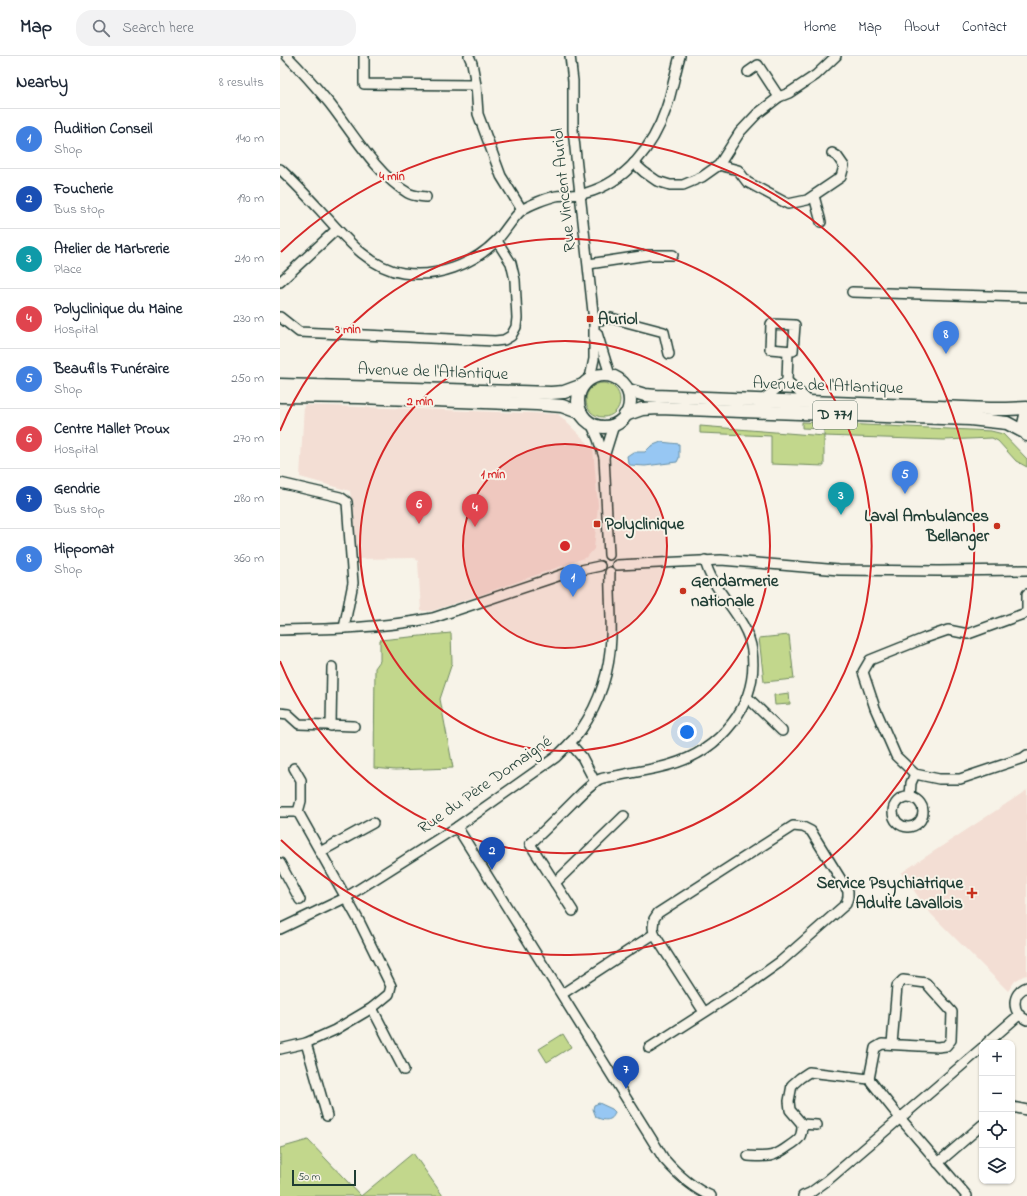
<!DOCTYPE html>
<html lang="en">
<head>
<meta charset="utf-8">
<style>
	body { margin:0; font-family:"Indie Flower",sans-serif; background:#f2f2f3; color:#1f2937 }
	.controls { position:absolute; right:12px; bottom:12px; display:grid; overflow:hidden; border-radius:8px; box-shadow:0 1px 3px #0004 }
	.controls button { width:36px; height:36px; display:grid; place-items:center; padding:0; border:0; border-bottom:1px solid #e0e1e3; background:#fff; color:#1f2937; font:20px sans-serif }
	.scale { position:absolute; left:12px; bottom:10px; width:64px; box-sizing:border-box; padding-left:4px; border:2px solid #1f3d34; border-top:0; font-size:11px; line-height:14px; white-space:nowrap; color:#1f3d34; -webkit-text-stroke:3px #f7f3e8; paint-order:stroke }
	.you { position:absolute; left:407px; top:676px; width:14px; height:14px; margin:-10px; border:3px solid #fff; border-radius:50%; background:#1a73e8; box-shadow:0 0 0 6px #1a73e833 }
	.badge { display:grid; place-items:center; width:26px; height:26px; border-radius:50%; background:#1a73e8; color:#fff; font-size:13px; font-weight:700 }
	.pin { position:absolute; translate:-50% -33px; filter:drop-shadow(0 1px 2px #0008) }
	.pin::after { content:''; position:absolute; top:21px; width:14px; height:12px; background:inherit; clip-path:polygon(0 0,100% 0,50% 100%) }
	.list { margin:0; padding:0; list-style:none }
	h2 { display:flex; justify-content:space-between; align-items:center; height:52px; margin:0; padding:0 16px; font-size:17px }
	h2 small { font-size:13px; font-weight:400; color:#747a83 }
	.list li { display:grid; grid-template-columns:26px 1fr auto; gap:12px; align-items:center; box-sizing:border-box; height:60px; padding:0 16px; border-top:1px solid #e0e1e3 }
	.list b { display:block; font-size:15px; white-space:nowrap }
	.list p { margin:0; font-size:13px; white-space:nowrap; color:#747a83 }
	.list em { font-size:13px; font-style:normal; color:#747a83 }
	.icon { flex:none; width:22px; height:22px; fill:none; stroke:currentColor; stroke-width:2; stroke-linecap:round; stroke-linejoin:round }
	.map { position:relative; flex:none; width:747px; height:1140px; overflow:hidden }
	header { display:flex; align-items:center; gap:24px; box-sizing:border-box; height:56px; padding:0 20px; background:#fff; border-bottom:1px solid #e0e1e3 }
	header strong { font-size:19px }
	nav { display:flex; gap:22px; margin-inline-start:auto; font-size:14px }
	.search { width:280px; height:36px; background:#f2f2f3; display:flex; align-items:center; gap:10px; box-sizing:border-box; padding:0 14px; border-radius:16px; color:#747a83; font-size:15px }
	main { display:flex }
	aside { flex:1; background:#fff }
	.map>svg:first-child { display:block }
</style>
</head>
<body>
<header>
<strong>Map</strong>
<div class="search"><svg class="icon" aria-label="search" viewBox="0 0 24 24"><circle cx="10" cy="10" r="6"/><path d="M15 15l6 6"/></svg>Search here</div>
<nav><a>Home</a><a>Map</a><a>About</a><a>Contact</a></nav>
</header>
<main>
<aside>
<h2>Nearby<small>8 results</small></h2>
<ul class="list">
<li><span class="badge" style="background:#3f7fe0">1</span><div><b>Audition Conseil</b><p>Shop</p></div><em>140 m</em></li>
<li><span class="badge" style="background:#1a4fb4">2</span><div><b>Foucherie</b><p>Bus stop</p></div><em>190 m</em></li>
<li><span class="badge" style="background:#0f9aa8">3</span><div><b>Atelier de Marbrerie</b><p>Place</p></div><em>210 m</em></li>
<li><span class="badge" style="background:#e0444e">4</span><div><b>Polyclinique du Maine</b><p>Hospital</p></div><em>230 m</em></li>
<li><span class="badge" style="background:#3f7fe0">5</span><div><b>Beaufils Funéraire</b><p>Shop</p></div><em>250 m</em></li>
<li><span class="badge" style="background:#e0444e">6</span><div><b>Centre Mallet Proux</b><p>Hospital</p></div><em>270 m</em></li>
<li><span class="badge" style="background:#1a4fb4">7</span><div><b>Gendrie</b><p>Bus stop</p></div><em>280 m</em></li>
<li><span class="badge" style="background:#3f7fe0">8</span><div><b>Hippomat</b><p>Shop</p></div><em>360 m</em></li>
</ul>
</aside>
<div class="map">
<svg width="747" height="1140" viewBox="0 0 747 1140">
	<rect width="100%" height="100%" fill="#f7f3e8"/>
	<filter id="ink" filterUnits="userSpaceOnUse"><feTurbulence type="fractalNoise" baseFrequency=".025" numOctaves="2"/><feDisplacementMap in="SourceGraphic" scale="8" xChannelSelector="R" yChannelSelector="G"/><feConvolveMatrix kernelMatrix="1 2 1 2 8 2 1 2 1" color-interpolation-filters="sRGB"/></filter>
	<g filter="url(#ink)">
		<!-- built -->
		<g fill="#f3ded4">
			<path d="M24,349L278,358L313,392L318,449L314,493L307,501L194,541L152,555H141L138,505L134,502L77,503L70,435L20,421Z"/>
			<path d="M747,734V919L743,920L735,925L728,935L651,858L621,817Z"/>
		</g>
		<!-- green -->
		<g fill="#c2d78c" stroke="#708a60">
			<circle cx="323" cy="344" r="17"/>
			<path d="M522,366L711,375L723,378L747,403V411L736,405L718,385L712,382L664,384L544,380V410L491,408V380L420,377V370L544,380V373L522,372Z"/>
			<path d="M171,577L172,607L160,643L173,712L115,714L94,712L95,612L100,605V584Z"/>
			<path d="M509,579L514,623L484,626L479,582Z"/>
			<path d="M509,637L510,648L495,649L494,639Z"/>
			<path d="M283,978L291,991L267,1006L259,993Z"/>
			<path d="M28,1084L81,1140L133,1097L163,1140H0V1092Z"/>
		</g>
		<!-- water -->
		<g fill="#97c7f3" stroke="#6790a7">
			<path d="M381,386L399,388V402L397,406L365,410L350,409L348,407L347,400L353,396H365L371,390Z"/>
			<path d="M319,1047L332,1053L335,1056C333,1066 323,1065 316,1061L313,1053L314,1049Z"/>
		</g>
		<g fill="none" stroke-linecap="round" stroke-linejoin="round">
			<!-- minor casing -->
			<g stroke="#1f3d34" stroke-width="12">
				<g id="minor">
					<path d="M7,0C22,15 36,31 50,48C72,76 97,119 128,137C133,140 139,140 146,141"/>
					<path d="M84,0V28L196,29"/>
					<path d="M189,0L192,7L196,29L198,58L221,120L242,154"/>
					<path d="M290,0L293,25V74L314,265V303L310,322"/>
					<path d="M468,16L478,9L499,41"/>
					<path d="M354,107L364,116L377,125L390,129H403L422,121L439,109L460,76L477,58L499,41L509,37L536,19L556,0"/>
					<path d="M439,109L458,114L467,126L508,148L527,144L561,121L564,110L557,100L552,97"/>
					<path d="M0,113C14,126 27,140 40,154C62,178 88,212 123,217C157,222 193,209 217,184C225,176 233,161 242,154C249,149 267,142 276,140C286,138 296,140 306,137C346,126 373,91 386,53C392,36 395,17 400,0"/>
					<path d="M534,140L541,166"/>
					<path d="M309,208L368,199H393"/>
					<path d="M0,226L57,173"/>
					<path d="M572,236L747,241"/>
					<path d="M0,261L19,276L215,285L224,284L231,280L236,271L237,262L235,224L231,207L217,185"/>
					<path d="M314,265L331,262L384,276L389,298"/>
					<path d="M491,268L515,269L513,295L490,293Z"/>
					<path d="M317,277L330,319"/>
					<path d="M508,295L507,325L531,347"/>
					<path d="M482,344L507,325"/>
					<path d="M311,367L318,383L324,401L329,499"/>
					<path d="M324,401L334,369"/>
					<path d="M0,427L60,441L67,446L73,527L64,572"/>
					<path d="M337,509L441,504L559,514L659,515L747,514"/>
					<path d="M747,538V557"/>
					<path d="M746,557L688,578L668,574L645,582L590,604L583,616L595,652L616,700L635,718L659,723H680L743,702L747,699"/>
					<path d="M0,574C51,573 102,572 153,562L287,517L320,510"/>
					<path d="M467,641L502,675"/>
					<path d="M0,657L8,658L19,668L74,670"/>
					<path d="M51,670L52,611"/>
					<path d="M290,687L302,701L315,726"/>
					<path d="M14,712L21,724V745L18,756"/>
					<circle cx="628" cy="756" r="15"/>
					<path d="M630,741L631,727L635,718"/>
					<path d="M0,756H18L79,865L111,930L109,938L92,952L55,974L26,987L0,993"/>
					<path d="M177,771L384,1103C398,1119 412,1132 431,1140"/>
					<path d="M40,796L93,767"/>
					<path d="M0,807L20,844"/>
					<path d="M275,827L344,760"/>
					<path d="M293,855L250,788C264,775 277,762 291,748C299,740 308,730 318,724C323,721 330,721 336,720C353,716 372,714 389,709C440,695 479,649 472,595C467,559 432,537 425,504"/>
					<path d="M0,873L65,842L177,771L276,701C285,692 294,684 301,674C320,646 330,614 331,581C332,559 329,538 330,516"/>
					<path d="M374,878L424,956"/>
					<path d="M747,931C731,937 731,957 747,964"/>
					<path d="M282,938L374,878L373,871L374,863L378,857L513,770L523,771L531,775L568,835V841L566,848L500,906L469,928L369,992"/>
					<path d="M92,952L124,1014"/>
					<path d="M26,987L47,1060"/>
					<path d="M707,987L739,959"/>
					<path d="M589,1023L595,992L602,988L658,991L666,990L671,984L672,956L646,927L623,924L617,930L612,988"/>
					<path d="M732,1051L747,1054"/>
					<path d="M522,1068L510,1054L509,1045L512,1029L520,1022L529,1016L589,1023L620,1062L687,1140"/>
					<path d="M468,1100C488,1101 493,1102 509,1090C520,1083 522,1081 522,1068L537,1069"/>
					<path d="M658,1107L702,1069"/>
					<path d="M523,1140L530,1137L548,1124L702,992"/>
				</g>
			</g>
			<!-- major casing -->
			<g stroke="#1f3d34" stroke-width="15">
				<g id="major">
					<circle cx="324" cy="345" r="26"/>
					<path d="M0,329L271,337L284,336L303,329"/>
					<path d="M348,334L365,339L376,340L710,353H727L747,352"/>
					<path d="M0,340L80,341L257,348L282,350L301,357"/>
					<path d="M747,355L744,368L747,379"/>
					<path d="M345,359L362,353L379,352L690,363L727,367L746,377"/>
				</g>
			</g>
			<!-- minor -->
			<use href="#minor" stroke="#f7f3e8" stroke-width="9"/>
			<!-- major -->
			<use href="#major" stroke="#f7f3e8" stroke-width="12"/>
		</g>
	</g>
	<!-- distance rings -->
	<circle cx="285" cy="490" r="102" fill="#d62828" fill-opacity=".12"/>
	<g fill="none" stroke="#d62828" stroke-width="2">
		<circle cx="285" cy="490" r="102"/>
		<circle cx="285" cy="490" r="205"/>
		<path d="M0 375A307 307 0 1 1 0 605"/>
		<path d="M1 196A409 409 0 1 1 1 784"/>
	</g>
	<!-- markers -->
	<g fill="#c8321e" stroke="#f7f3e8" stroke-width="1.5">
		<rect x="306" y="259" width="8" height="8" rx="2"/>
		<rect x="313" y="464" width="8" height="8" rx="2"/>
		<circle cx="717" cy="470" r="4"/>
		<circle cx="403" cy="535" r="4"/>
		<path d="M690 831h4v4h4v4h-4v4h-4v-4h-4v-4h4z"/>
	</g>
	<g text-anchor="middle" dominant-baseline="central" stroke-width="4" stroke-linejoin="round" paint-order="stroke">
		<!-- shield labels -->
		<rect fill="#f7f3e8" stroke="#60746a" stroke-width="1" x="533" y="345" width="44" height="28" rx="3"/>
		<g font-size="16" font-weight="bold" fill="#1f3d34">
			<text x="555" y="359">D 771</text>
		</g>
		<!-- street labels -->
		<g font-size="17" fill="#1f3d34" stroke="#f7f3e8">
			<text transform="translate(284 134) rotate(-96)">Rue Vincent Auriol</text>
			<text transform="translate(153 316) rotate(2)">Avenue de l'Atlantique</text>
			<text transform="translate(548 330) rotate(2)">Avenue de l'Atlantique</text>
			<text transform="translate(205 729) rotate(-35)">Rue du Père Domaigné</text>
		</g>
		<!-- poi labels -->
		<g font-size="17" font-weight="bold" fill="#1f3d34" stroke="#f7f3e8" text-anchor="start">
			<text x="318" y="263">Auriol</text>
			<text x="709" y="460" text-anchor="end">Laval Ambulances<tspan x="709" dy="20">Bellanger</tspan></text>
			<text x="325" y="468">Polyclinique</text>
			<text x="411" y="525">Gendarmerie<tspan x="411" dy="20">nationale</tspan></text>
			<text x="683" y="827" text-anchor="end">Service Psychiatrique<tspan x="683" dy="20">Adulte Lavallois</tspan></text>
		</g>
	</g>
	<circle cx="285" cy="490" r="6" fill="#d62828" stroke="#f7f3e8" stroke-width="2"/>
	<g font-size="12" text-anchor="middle" font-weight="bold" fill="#d62828" stroke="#f7f3e8" stroke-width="4" stroke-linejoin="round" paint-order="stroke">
		<text x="112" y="124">4 min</text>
		<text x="68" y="277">3 min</text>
		<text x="140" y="349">2 min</text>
		<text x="213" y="422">1 min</text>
	</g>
</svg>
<div class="controls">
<button>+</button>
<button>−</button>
<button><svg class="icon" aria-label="locate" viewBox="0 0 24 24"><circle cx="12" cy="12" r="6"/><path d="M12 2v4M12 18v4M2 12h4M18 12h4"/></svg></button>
<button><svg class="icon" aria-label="layers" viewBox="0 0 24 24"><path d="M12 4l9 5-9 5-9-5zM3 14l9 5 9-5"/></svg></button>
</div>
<div class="scale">50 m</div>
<div class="you"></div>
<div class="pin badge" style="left:293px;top:541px;background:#3f7fe0">1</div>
<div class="pin badge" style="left:212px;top:814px;background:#1a4fb4">2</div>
<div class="pin badge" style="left:561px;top:459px;background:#0f9aa8">3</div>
<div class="pin badge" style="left:195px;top:471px;background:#e0444e">4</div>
<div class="pin badge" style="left:625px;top:438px;background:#3f7fe0">5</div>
<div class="pin badge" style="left:139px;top:468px;background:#e0444e">6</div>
<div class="pin badge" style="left:346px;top:1033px;background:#1a4fb4">7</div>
<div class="pin badge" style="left:666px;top:298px;background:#3f7fe0">8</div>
</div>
</main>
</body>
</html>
